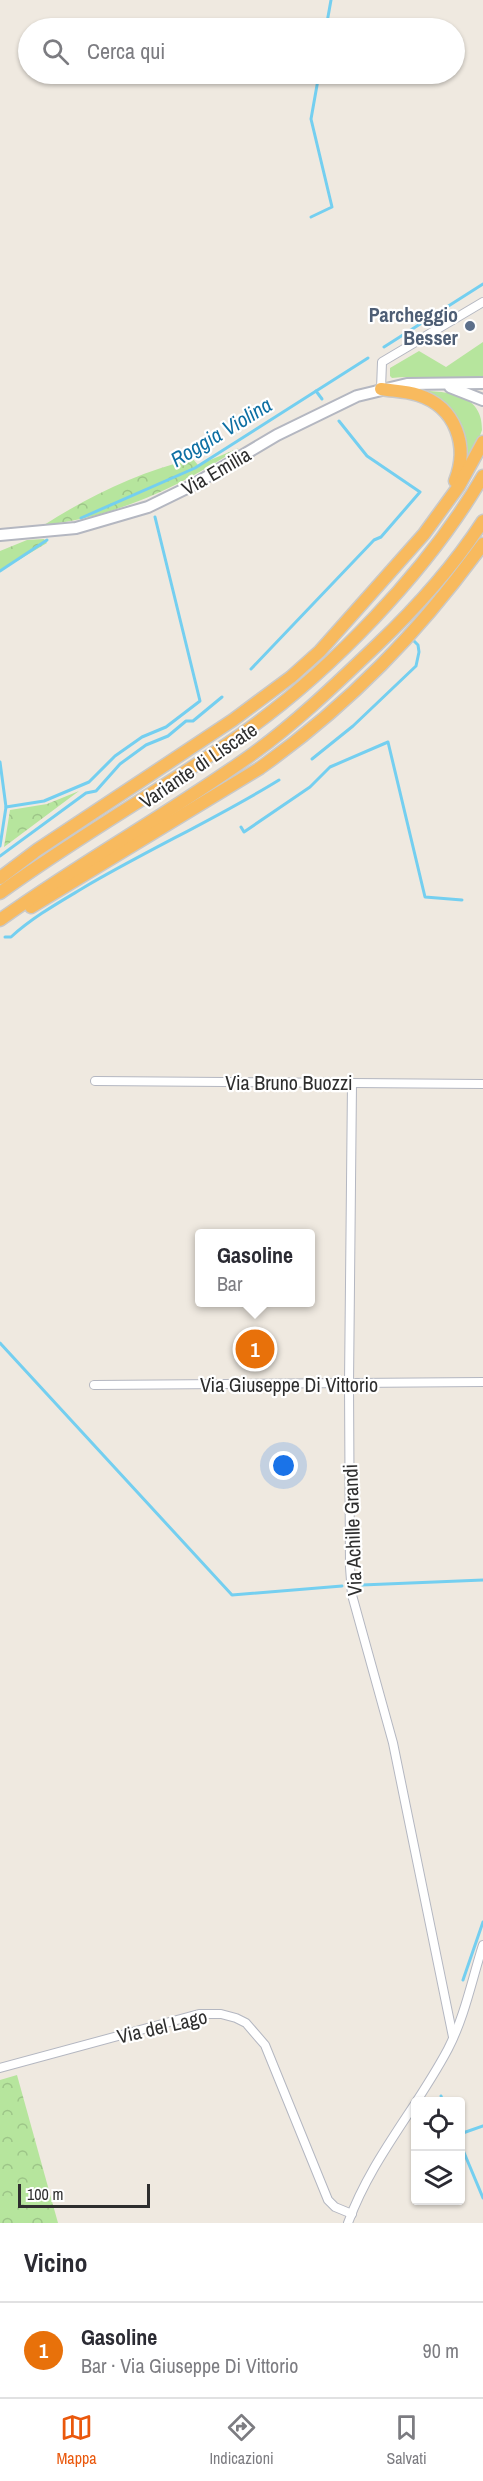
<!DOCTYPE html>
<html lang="it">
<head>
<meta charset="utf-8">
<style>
	body { margin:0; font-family:"Archivo Narrow",sans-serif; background:#f2f2f3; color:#2b2b33 }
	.controls { position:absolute; right:18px; bottom:18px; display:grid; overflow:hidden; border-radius:6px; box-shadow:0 2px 4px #0004 }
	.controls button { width:54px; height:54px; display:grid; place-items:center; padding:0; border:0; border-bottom:2px solid #e1e1e2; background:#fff; color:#2b2b33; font:30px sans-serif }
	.scale { position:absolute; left:18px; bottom:15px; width:132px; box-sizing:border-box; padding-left:6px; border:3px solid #2e2e2e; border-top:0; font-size:16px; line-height:21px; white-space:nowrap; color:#2e2e2e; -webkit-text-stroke:4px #fff; paint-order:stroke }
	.you { position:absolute; left:284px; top:1466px; width:21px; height:21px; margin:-15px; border:4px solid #fff; border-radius:50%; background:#1a73e8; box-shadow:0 0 0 9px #1a73e833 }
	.badge { display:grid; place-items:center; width:39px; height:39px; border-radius:50%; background:#ea580c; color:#fff; font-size:20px; font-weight:700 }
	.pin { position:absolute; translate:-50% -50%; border:3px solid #fff; box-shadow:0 2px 6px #0006 }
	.popup { position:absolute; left:195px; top:1229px; width:120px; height:78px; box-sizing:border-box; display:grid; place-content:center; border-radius:6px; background:#fff; filter:drop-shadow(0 2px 4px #0005); font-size:20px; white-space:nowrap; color:#7c7c81 }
	.popup b { font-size:22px; color:#2b2b33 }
	.popup::after { content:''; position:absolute; left:50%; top:100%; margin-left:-12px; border:12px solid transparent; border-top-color:#fff }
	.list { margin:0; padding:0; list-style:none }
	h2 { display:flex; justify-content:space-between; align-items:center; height:78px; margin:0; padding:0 24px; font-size:26px }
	h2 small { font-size:20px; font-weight:400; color:#7c7c81 }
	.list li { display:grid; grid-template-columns:39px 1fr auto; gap:18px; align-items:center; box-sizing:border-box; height:96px; padding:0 24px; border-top:2px solid #e1e1e2 }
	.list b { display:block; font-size:22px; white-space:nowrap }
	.list p { margin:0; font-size:20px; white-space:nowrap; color:#7c7c81 }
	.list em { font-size:20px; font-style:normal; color:#7c7c81 }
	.icon { flex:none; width:33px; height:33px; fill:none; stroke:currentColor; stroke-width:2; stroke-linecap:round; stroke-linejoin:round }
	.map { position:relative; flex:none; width:483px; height:2223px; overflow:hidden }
	.search { position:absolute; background:#fff; box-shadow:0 2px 4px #0004; left:18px; right:18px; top:18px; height:66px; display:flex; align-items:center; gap:15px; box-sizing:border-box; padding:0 21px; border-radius:33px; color:#7c7c81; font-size:22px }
	.sheet { height:174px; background:#fff }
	nav { display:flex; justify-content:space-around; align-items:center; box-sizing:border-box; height:84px; border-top:2px solid #e1e1e2; background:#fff; font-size:16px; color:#7c7c81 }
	nav a { display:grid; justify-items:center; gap:3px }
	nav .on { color:#ea580c }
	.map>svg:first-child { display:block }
</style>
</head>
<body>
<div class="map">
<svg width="483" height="2223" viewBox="0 0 483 2223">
	<defs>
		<pattern id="forest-crowns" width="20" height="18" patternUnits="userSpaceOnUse" patternTransform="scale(1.5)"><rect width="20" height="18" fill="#b6e59d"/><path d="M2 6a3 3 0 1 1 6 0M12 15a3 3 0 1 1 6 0" fill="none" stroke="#9dc588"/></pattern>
	</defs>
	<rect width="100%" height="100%" fill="#efe9e0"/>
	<!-- grass -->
	<g fill="#b6e59d">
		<path d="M483,342V376C454,384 422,374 392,378L390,376V368L419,351L446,367Z"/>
		<path d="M410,390C436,392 483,388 482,430C478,443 470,456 464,468C470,415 454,410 410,390Z"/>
	</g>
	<!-- forest -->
	<g fill="url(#forest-crowns)">
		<path d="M239,448C179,487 116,517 44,525C91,495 139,472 193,459L198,465Z"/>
		<path d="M44,539L47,543L0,571V551L27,540Z"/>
		<path d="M79,791L4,847L10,810L47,804Z"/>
		<path d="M17,2075L58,2223H0V2080Z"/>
	</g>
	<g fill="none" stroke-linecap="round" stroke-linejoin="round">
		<!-- stream -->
		<g stroke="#74cff0" stroke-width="3">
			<path d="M326,28L331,0"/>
			<path d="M311,217L332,207L311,119L319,74"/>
			<path d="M384,347L483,284"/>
			<path d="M316,391L322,399"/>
			<path d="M81,518L195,468L368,358"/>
			<path d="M0,571L47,540"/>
			<path d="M251,669L374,540L381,537L420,492L367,456L339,421"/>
			<path d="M312,759L353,726L416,666L419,652L418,645L414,641"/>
			<path d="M0,762L6,807L0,846"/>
			<path d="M6,807L44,801L89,782L115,756L142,737L166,727L200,701L155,517"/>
			<path d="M241,827L244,832L310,787L330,767L388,742L425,897L462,900"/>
			<path d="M0,856L86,793L96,791L120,764L146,745L168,736L186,721H193L222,697"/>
			<path d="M5,937H11C33,917 58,903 83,888C147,850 216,819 279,780"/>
			<path d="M0,1343L232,1595L342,1586"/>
			<path d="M362,1585L483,1580"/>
			<path d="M463,1980L483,1922"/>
			<path d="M441,2096L443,2102"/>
			<path d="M460,2134L483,2126"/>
			<path d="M460,2143L483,2198"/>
		</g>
		<!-- minor casing -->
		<g stroke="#b4b7c1" stroke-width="10">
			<g id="minor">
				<path d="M381,389L382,362L483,302"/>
				<path d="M95,1081L483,1084"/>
				<path d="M352,1083L349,1384L350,1567L352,1595L393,1743L453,2037"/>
				<path d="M94,1385L483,1382"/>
				<path d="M0,2068L199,2014H221L236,2018L246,2023L265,2045L328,2200L335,2207L352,2214"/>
				<path d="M348,2223C371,2159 417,2108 448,2049C465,2016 472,1979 483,1945"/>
			</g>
		</g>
		<!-- secondary casing -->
		<g stroke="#b4b7c1" stroke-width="14">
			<g id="secondary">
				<path d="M450,387L483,400"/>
				<path d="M0,535L76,528L148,507L193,485L277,435L357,396L407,384L483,383"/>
			</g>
		</g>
		<!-- trunk casing -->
		<g stroke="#c9c9c9" stroke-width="15">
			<g id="trunk">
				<path d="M381,389C393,391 406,391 418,395C456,407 469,446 455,481"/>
				<path d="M0,878L37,850L233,720L291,677L320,651L424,534L459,486L483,442"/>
				<path d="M0,893C77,837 161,790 239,736C330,672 427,572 483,476"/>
				<path d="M31,907L260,768C350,704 418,633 483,544"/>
				<path d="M0,920C82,861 172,812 254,753C298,721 337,683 377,645C416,608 453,567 483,521"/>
			</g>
		</g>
		<!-- minor -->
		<use href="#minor" stroke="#fff" stroke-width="8"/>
		<!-- secondary -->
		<use href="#secondary" stroke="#fff" stroke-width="10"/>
		<!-- trunk -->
		<use href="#trunk" stroke="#f8ba5e" stroke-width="12"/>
	</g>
	<!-- markers -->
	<circle fill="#5c6f8a" stroke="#fff" stroke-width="2" cx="470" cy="326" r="6"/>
	<g text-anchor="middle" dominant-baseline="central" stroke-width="4.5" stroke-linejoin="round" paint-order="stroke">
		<!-- service labels -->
		<g font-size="20" font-weight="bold" fill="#4e5e75" stroke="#fff" text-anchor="end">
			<text x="458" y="314">Parcheggio<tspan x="458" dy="23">Besser</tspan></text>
		</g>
		<!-- street labels -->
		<g font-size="20" fill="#2e2e2e" stroke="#fff">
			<text transform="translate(216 471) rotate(-30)">Via Emilia</text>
			<text transform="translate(198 765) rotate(-34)">Variante di Liscate</text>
			<text x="289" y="1082">Via Bruno Buozzi</text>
			<text x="289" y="1384">Via Giuseppe Di Vittorio</text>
			<text transform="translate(352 1530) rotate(-92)">Via Achille Grandi</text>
			<text transform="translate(162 2026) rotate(-13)">Via del Lago</text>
		</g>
		<!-- water labels -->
		<g font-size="21" font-style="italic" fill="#0d6fa3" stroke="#fff">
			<text transform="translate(221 432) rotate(-31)">Roggia Violina</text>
		</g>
	</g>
</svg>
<div class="controls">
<button><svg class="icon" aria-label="locate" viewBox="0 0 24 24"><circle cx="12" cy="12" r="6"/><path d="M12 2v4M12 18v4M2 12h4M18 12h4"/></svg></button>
<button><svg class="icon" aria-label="layers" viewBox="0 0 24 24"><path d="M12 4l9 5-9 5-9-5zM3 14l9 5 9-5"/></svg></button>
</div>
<div class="scale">100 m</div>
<div class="you"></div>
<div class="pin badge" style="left:255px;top:1349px;background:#e8710a">1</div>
<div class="popup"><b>Gasoline</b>Bar</div>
<div class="search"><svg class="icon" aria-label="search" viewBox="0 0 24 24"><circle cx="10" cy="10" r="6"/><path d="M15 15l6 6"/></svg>Cerca qui</div>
</div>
<section class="sheet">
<h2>Vicino<small></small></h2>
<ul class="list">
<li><span class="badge" style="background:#e8710a">1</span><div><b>Gasoline</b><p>Bar · Via Giuseppe Di Vittorio</p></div><em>90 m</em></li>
</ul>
</section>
<nav>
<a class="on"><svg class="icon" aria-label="map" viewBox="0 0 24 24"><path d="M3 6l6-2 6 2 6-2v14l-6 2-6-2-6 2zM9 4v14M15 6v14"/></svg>Mappa</a>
<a><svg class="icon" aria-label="directions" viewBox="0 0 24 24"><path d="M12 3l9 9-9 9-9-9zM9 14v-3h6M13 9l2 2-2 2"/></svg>Indicazioni</a>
<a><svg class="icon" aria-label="saved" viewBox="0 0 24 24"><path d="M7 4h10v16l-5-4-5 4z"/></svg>Salvati</a>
</nav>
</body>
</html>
